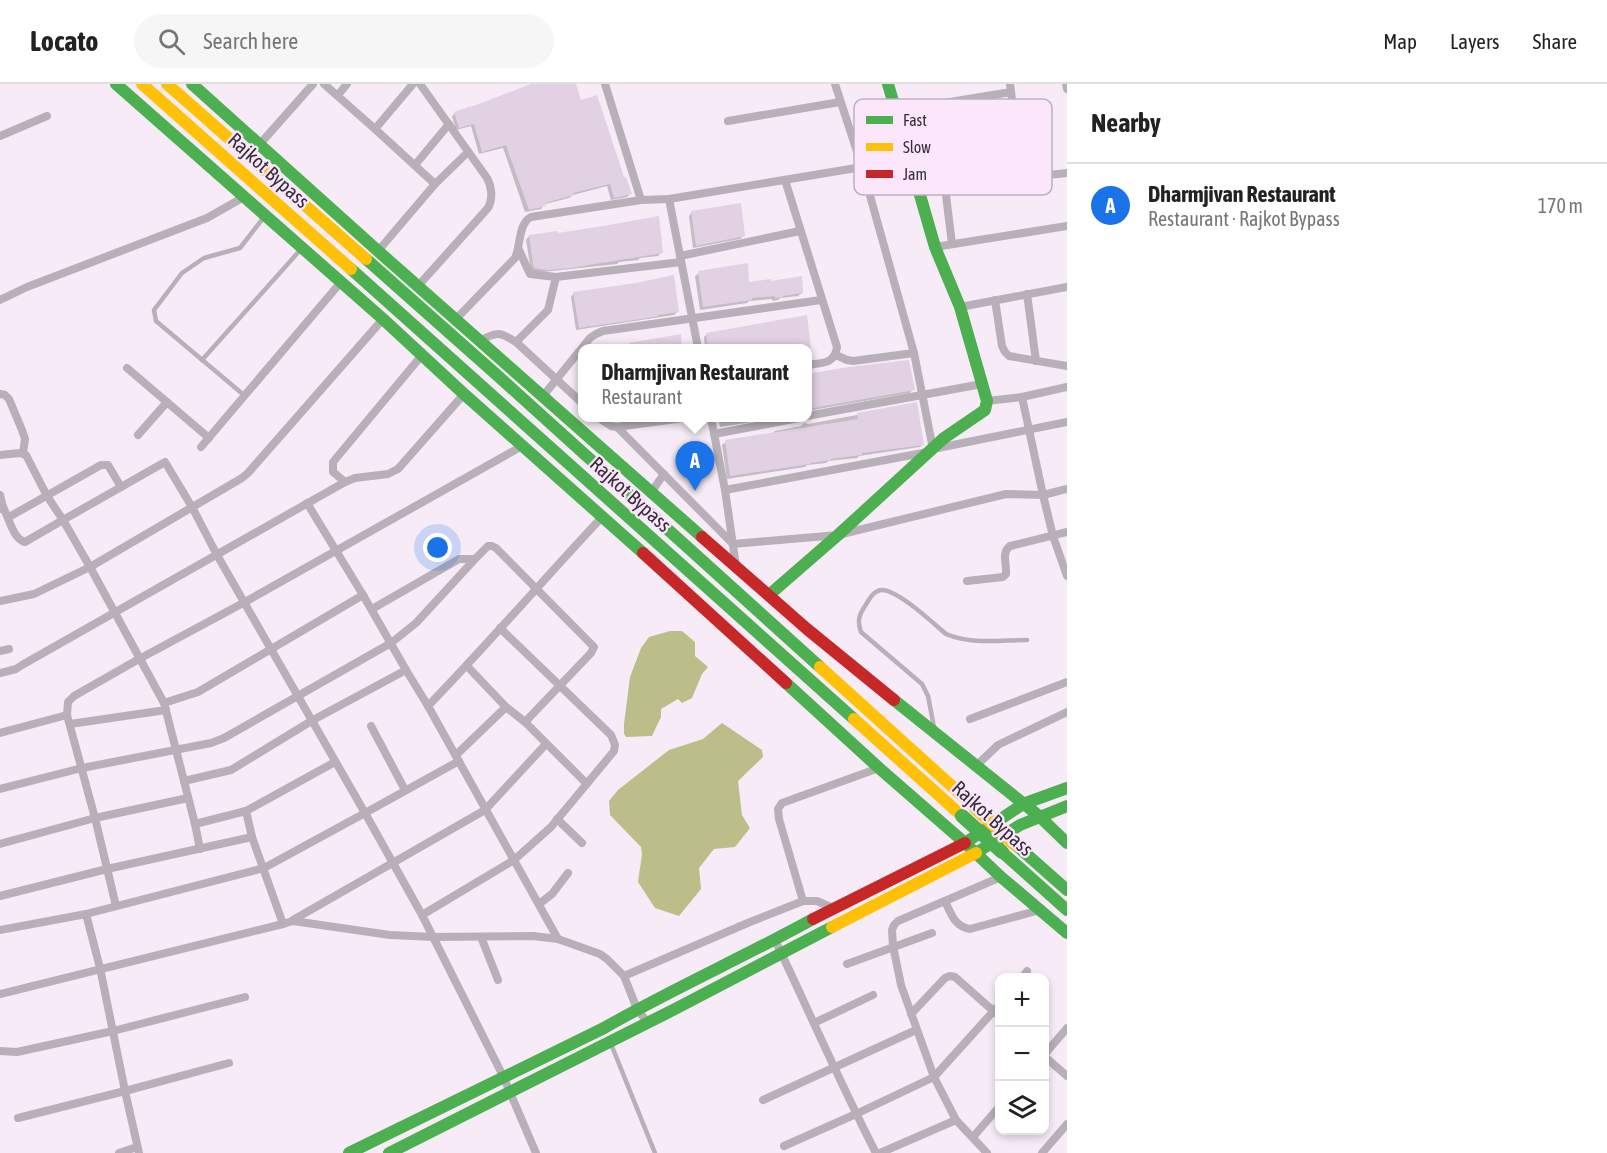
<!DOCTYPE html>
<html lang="en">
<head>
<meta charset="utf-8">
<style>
	body { margin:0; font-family:"Asap Condensed",sans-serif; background:#f6f6f6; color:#222 }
	.controls { position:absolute; right:18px; bottom:18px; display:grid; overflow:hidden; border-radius:12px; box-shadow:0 3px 9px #0003 }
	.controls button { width:54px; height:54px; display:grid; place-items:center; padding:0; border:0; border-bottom:2px solid #e0e0e0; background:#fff; color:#222; font:30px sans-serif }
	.you { position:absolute; left:438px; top:464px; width:21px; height:21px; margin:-15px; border:4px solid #fff; border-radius:50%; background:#1a73e8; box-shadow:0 0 0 9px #1a73e833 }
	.badge { display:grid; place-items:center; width:39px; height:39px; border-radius:50%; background:#1a73e8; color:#fff; font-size:20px; font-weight:700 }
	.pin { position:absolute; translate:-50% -50px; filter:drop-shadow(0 2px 3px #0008) }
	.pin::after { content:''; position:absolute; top:32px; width:21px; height:18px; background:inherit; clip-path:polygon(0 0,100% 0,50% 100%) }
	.popup { position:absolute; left:578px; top:260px; width:234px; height:78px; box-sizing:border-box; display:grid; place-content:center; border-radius:12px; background:#fff; filter:drop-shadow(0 2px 4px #0005); font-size:20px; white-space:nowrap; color:#767676 }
	.popup b { font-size:22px; color:#222 }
	.popup::after { content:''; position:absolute; left:50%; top:100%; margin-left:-12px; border:12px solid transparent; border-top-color:#fff }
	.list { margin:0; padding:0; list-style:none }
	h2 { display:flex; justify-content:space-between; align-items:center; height:78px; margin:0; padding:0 24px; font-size:26px }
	h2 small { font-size:20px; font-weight:400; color:#767676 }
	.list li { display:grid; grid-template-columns:39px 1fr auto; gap:18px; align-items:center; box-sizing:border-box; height:84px; padding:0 24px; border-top:2px solid #e0e0e0 }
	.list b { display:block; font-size:22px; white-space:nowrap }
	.list p { margin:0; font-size:20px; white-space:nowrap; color:#767676 }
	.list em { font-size:20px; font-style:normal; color:#767676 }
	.icon { flex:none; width:33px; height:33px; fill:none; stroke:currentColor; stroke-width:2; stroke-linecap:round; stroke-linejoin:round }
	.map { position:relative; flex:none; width:1067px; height:1069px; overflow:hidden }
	header { display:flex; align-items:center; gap:36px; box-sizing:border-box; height:84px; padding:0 30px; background:#fff; border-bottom:2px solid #e0e0e0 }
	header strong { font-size:28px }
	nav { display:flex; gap:33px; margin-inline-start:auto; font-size:21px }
	.search { width:420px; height:54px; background:#f6f6f6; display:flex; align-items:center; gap:15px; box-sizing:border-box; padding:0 21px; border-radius:33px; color:#767676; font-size:22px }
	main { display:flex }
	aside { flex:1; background:#fff }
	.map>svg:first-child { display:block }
</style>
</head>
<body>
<header>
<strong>Locato</strong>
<div class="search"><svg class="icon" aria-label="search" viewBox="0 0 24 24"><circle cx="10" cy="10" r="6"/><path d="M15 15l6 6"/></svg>Search here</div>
<nav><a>Map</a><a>Layers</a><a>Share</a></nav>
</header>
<main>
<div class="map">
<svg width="1067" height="1069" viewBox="0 0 1067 1069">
	<rect width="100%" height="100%" fill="#f6ebf7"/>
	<!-- water -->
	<g fill="#bbbe89">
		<path d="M670,547H682L695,558V572L708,583L702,590L692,614L682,619L678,615L661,625V633L652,652L626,653L624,650V640L630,593L641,564L649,553Z"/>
		<path d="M722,639L762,666L763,673L738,697L742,731L750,744L735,763L714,765L699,784L701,805L679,832L655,824L638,798L642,770L641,763L610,731L609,717L618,706L669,666L703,655Z"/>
	</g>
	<!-- shadow -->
	<g fill="#0003">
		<path d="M537,0H574L580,18L630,110L627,113L611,116L607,102L573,111L569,114L545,120L541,125L525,128L503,64L479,70L471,42L456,46L452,32L455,29Z"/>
		<path d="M692,128L744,151L740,155L693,164L689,132Z"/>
		<path d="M556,150L662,168L658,172L640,174L638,176L619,178L617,180L543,188L531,187L526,156L529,152Z"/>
		<path d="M699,189L748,199L802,209L798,212L780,214L778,216L772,217V215L749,217L747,219L700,226L695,192Z"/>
		<path d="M574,209L677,228L674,231L576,246L571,213Z"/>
		<path d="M805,233L809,267L807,269V264H705L704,253L707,250Z"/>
		<path d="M679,252L681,264H611Z"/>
		<path d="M807,291L913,305L910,309L807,327Z"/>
		<path d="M916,320L923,360L920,363L859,372L857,374L828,377L826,379L807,381L805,383L727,395L722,361L726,358L772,350L775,347L801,342L804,339L808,340Z"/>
		<path d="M718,334H776L720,343Z"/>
	</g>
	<!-- building -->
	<g fill="#e1d1e2">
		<path d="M531,0H576L581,16L597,11L624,93H626L632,110L614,114L610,100L573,109L574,111L545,119L546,122L529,126L506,61L482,68L474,40L459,44L454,28L471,22V23Z"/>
		<path d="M741,119L745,152L696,162L691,127Z"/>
		<path d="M659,132L663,169L571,184L548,186L534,184L533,181L529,151L557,147L558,149L609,141Z"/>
		<path d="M748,179L749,198L771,195V197L802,192L803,209L783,212V213L775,214V212L752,214V216L703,223L698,187Z"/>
		<path d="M674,191L679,228L658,231V232L648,234L579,244L573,208L636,199Z"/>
		<path d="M807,231L811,264H708L706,249Z"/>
		<path d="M681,250L682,264H629V259Z"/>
		<path d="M909,276L915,306L807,325V290L849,283Z"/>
		<path d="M917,318L924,361L862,369V371L831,375V376L810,379V380L730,392L725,356L858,335L857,329Z"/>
	</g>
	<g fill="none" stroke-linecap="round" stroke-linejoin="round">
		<!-- lane -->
		<g stroke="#b8afb9" stroke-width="4.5">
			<path d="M202,276L302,164"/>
			<path d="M245,312L156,237L154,226L182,189L204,174L240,164L264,133"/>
			<path d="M934,643L928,612L922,600L861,548C857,537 859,531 865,522C869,516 873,507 881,506C897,505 933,539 946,550C972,561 1000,556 1027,556"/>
			<path d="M611,960L655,1069"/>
		</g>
		<!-- street -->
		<g stroke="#b8afb9" stroke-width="8">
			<path d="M324,0L375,45"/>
			<path d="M605,0L641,116"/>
			<path d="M835,0L862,83L1018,62"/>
			<path d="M1010,0L1022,94L1067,89"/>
			<path d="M1066,0L1067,5"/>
			<path d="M338,11L347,0"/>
			<path d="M895,27L1011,8"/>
			<path d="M728,37L840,18"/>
			<path d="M0,52L47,32"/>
			<path d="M260,60L313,0"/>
			<path d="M941,71L952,160"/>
			<path d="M415,81L449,40"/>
			<path d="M785,96L837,263C835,280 822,279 807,281"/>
			<path d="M435,100L468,68"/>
			<path d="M945,105L1022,94"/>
			<path d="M669,115L698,264"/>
			<path d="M935,163L1067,142"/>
			<path d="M519,166L530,190L556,193"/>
			<path d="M378,167L435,100L375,45L413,0"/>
			<path d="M680,172L800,147"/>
			<path d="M418,202L488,124C493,115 492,103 487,94L420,0"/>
			<path d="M1027,210L1036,277"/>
			<path d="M0,216L27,203L207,134L244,113"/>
			<path d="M995,216L1002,262L1005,268L1009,272L1067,282"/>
			<path d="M960,223L1067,203"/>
			<path d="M456,235L515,174C521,161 518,140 531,133L641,116L669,115L862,83L914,269L933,365L1067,338"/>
			<path d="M480,257C497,247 500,248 516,258L582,319"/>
			<path d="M516,258L548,226L556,193L681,178"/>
			<path d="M836,271L847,276L853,277L914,269"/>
			<path d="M127,284L209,354"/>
			<path d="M0,310L5,311L9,315L22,346L25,355L23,369"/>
			<path d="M543,312L590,254L596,250L603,247L821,216"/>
			<path d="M1022,313L1043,411L1053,452L1067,492"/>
			<path d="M987,317L1022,313L1067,303"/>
			<path d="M807,332L982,300"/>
			<path d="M599,334L611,342L617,343L683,334"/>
			<path d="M711,334L725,406L736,482"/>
			<path d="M617,343L733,460L838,451L1006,410L1043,411L1067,405"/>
			<path d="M714,350L799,334"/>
			<path d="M138,351L167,318"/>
			<path d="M201,363L341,198"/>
			<path d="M0,371L20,369L26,371L47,412L63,436L25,458C13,455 9,434 3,423L0,425"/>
			<path d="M345,398L333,388V378L422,271"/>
			<path d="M725,406L928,368"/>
			<path d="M652,407L664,390"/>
			<path d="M0,411L3,423"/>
			<path d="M307,419L363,511L406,586L428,622L558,855"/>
			<path d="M9,433L101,381H108L121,403"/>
			<path d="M475,475L488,462H492L496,464L594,563L591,569L525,638"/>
			<path d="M967,497L1003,493L1006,490C1007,480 1001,469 1010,462L1067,448"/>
			<path d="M0,517L34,510L90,483L242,394L248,389L383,235"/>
			<path d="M500,544L611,651L615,661L614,667L551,743L514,776L422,831L503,992L536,1069"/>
			<path d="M0,567L9,565"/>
			<path d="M0,589L16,585L22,581L345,398L355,394L388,390L398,385L464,310"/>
			<path d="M164,619L198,608L363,511"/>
			<path d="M428,622C488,560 544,495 603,432"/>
			<path d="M506,623L525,638L587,700"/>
			<path d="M970,635L1067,598"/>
			<path d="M70,640L166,626"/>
			<path d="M371,642L405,706"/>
			<path d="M0,649L67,631"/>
			<path d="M456,671L506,623L467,582"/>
			<path d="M976,682L998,661L1067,628"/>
			<path d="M184,697L231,686L313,636L406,586"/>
			<path d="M0,705L82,684L211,659L224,654L391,559L416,539L475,475H459L372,525"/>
			<path d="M246,727L252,753L283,840L293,837L390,851L433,853L533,852L558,855L600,870L607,875L624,892L637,925L648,939"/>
			<path d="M557,735L582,759"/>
			<path d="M195,740L246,727L335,678"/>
			<path d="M0,760L95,734L188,714"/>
			<path d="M0,812L107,785L252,753"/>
			<path d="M945,817C951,830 955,843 970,845L1040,826"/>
			<path d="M539,820L552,810L568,789"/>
			<path d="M116,822L95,734L67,631L68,618L74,612L139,575L245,518L524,361"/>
			<path d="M833,824L817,817H803L779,735L778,725L782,719L879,684"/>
			<path d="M86,830L100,884L125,1007L139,1069"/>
			<path d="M422,831L365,729L459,677"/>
			<path d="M293,836L485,726L546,660"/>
			<path d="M0,846L86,830L264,784L365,729L217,471L192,423L165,378L63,436L90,483L164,619L195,740L200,765"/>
			<path d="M481,853L498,896"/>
			<path d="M775,856C809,927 840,999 876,1069"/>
			<path d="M847,880L932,849"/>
			<path d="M624,892L750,838L803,817"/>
			<path d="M1022,894L1027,887"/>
			<path d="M0,910L283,840"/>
			<path d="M911,930L945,894L950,892L955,893L999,932"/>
			<path d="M814,939L873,911"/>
			<path d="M0,967L17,968L113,947L245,913"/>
			<path d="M1044,971L1067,944"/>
			<path d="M1044,972L1067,992"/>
			<path d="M763,1016L916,946"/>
			<path d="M18,1034L125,1007L229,979"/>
			<path d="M973,1053L999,1023"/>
			<path d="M784,1062L856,1030L934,993L999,921"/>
			<path d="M119,1069L137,1063"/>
			<path d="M880,1069L956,1036"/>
			<path d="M987,1069L956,1036L934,993L901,901L893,862L892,846L894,841L898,837L1001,793"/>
			<path d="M1042,1069L1067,1040"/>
		</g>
		<!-- fast -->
		<g stroke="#4caf50" stroke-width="12">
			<path d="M116,0L383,235L464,310L643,469"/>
			<path d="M192,0L378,167L702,453"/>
			<path d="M366,175L498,292L820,583"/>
			<path d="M351,185L854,635"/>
			<path d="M769,511L838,451L944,354L985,326L987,317L960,223L935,163L888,0"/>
			<path d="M786,599L879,684L965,759L1001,793L1067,849"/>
			<path d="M894,616L1039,732L1067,759"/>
			<path d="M965,759L1023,720L1067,704"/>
			<path d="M1015,760L1067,806"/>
			<path d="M1002,768L1067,826"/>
			<path d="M976,769L1020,741L1067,722"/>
			<path d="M349,1069L604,944C672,905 744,873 813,835"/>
			<path d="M389,1069L675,925L832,843"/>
		</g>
		<!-- slow -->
		<g stroke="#ffc107" stroke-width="12">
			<path d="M142,0L351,185"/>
			<path d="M167,0L366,175"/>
			<path d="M820,583L976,724"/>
			<path d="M854,635L962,732"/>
			<path d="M832,843L976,769"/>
		</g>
		<!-- jam -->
		<g stroke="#c62828" stroke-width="12">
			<path d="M702,453L807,545L894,616"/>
			<path d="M643,469L786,599"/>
			<path d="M813,835L965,759"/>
		</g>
		<!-- fast-bridge -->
		<path stroke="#4caf50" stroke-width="14" d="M962,732L1002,768"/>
		<!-- slow-bridge -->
		<path stroke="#ffc107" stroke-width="14" d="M976,724L1015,760"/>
	</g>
	<g text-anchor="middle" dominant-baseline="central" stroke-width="4.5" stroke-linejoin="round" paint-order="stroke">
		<!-- street labels -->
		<g font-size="20" fill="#362e37" stroke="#fbe6fc">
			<text transform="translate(269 86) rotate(42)">Rajkot Bypass</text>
			<text transform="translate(631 410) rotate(42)">Rajkot Bypass</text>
			<text transform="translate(993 734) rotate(42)">Rajkot Bypass</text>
		</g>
	</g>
	<!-- legend -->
	<rect x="854" y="15" width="198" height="96" rx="9" fill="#fbe6fc" stroke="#c0afc1" stroke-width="1.5"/>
	<rect x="866" y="32" width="27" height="8" fill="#4caf50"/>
	<rect x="866" y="59" width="27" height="8" fill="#ffc107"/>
	<rect x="866" y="86" width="27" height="8" fill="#c62828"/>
	<g font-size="16" fill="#362e37">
		<text x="903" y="42">Fast</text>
		<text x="903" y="69">Slow</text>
		<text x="903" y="96">Jam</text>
	</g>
</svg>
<div class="controls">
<button>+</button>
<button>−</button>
<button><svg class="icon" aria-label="layers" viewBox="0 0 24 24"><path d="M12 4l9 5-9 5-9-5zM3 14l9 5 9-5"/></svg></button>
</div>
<div class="you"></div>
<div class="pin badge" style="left:695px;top:407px">A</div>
<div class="popup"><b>Dharmjivan Restaurant</b>Restaurant</div>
</div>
<aside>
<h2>Nearby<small></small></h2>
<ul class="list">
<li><span class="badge">A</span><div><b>Dharmjivan Restaurant</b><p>Restaurant · Rajkot Bypass</p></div><em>170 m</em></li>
</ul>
</aside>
</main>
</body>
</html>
